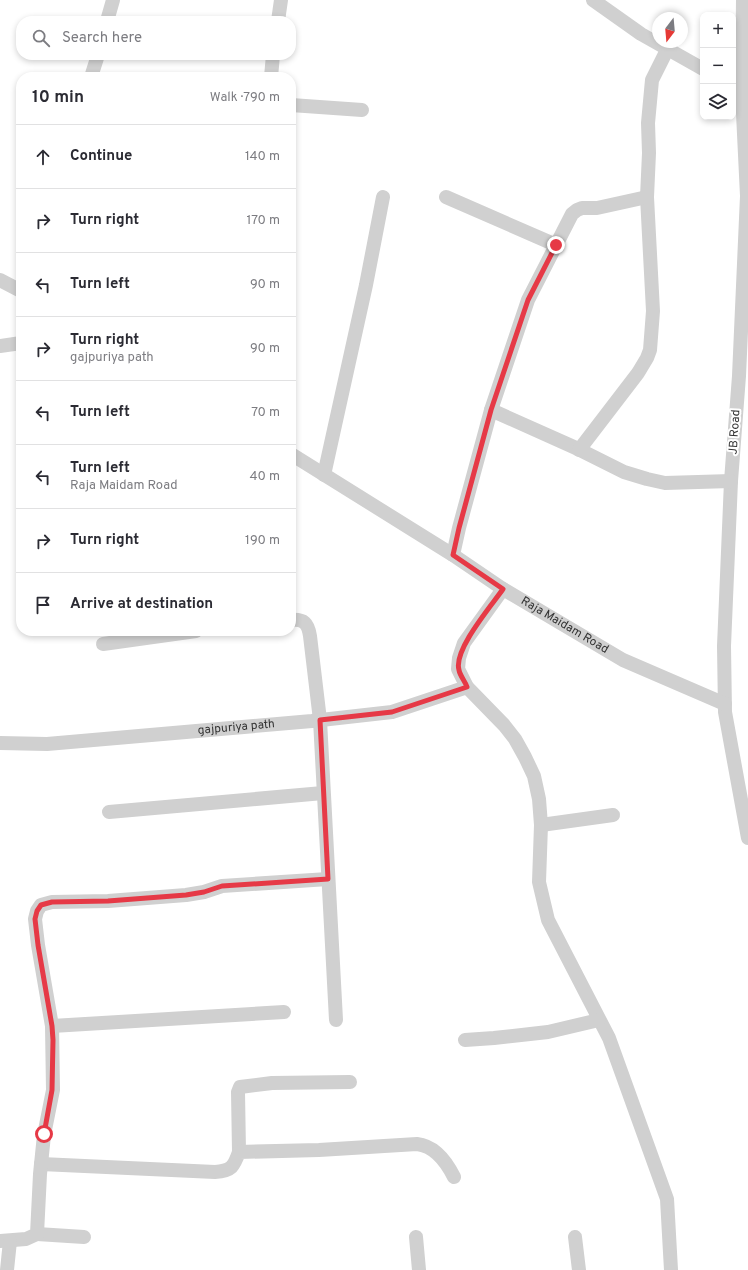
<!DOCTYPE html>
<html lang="en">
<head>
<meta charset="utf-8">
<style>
	body { margin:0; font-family:Overpass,sans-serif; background:#f2f2f3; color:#2b2b33 }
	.controls { position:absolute; right:12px; top:12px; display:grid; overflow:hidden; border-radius:8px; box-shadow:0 2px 6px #0003 }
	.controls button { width:36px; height:36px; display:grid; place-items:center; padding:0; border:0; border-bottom:1px solid #e1e1e2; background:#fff; color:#2b2b33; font:20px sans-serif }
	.compass { position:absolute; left:652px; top:12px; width:36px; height:36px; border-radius:50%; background:#fff; box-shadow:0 2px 6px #0003; rotate:196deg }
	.stop { position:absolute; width:12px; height:12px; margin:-9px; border:3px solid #e63946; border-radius:50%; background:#fff }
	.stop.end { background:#e63946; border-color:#fff; box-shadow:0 1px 4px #0008 }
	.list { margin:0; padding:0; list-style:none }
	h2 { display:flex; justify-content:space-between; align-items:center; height:52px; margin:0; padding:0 16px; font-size:17px }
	h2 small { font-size:13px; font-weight:400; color:#7c7c81 }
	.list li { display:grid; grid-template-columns:26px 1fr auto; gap:12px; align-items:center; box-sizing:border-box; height:64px; padding:0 16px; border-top:1px solid #e1e1e2 }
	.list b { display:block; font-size:15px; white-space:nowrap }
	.list p { margin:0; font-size:13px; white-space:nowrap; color:#7c7c81 }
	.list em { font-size:13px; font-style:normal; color:#7c7c81 }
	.icon { flex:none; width:22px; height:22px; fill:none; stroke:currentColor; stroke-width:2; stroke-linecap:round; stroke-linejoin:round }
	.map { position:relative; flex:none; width:748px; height:1270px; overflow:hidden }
	.search { position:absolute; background:#fff; box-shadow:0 2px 6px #0003; left:16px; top:16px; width:280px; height:44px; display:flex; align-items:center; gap:10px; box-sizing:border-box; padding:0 14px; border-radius:16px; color:#7c7c81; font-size:15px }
	.panel { position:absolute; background:#fff; box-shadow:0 2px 6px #0003; left:16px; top:72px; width:280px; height:564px; border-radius:16px }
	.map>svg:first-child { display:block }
</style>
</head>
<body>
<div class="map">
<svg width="748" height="1270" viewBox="0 0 748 1270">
	<rect width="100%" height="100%" fill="#fff"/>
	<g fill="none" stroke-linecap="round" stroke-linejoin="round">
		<!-- minor -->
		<g stroke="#d0d0d0" stroke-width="14">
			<path d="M593,0L641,34L703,69"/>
			<path d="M743,0L742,93L747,196L739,376L731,481L724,646L725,712L748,838"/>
			<path d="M107,21L113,0"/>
			<path d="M278,21L281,0"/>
			<path d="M91,77L98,55"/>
			<path d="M271,77L273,55"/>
			<path d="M291,105L362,110"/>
			<path d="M446,197L556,245"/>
			<path d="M0,280L21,291"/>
			<path d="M0,346L21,343"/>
			<path d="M491,410L576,448L624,472L647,479L665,483L731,481"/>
			<path d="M579,450L638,373L647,358L650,350L653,311L647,197L649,153L648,123L652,80L668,48"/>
			<path id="s1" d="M291,454L453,555L503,589L623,660L725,704"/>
			<path d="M324,475L366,285L383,197"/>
			<path d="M453,555L459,528L491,410L528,300L572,214L577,210L582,208H597L647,197"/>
			<path d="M503,589L464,643L459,658L458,669L467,687L504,725L515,739L525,757L534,776L539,799L541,825L539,882L548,920L609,1038L667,1199L671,1270"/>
			<path d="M291,620C304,619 308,623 310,636L320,720L336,1020"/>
			<path d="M103,644L196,631"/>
			<path id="s2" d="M0,743L47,744L312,721L392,712L467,687"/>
			<path d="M109,812L323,793"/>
			<path d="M541,825L613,815"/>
			<path d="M52,1026L284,1012"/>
			<path d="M465,1040L494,1038L548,1032L599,1020"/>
			<path d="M239,1152L238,1092L240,1087L272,1083L350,1082"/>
			<path d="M41,1164L215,1172C232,1171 234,1166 239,1152L319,1150L417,1144C435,1146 446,1161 454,1177"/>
			<path d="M37,1234L84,1237"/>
			<path d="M416,1237L419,1270"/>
			<path d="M575,1237L579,1270"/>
			<path d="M0,1241L26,1239L37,1234L40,1174L44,1135L53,1090L52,1026L38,945L35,919L37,911L41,905L52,902L108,901L186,895L204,892L222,886L328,879"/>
			<path d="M7,1270L10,1241"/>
		</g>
	</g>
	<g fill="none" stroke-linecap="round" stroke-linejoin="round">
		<!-- route -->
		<path stroke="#e63946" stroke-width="5" d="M44,1134L52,1090L53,1040L52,1026L38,945L35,919L37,911L41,905L52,902L108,901L186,895L204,892L222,886L328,879L320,720L392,712L467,687C465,681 460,676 459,670C453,650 492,605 503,589L453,555L459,528L491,410L528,300L556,245"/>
	</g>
	<g text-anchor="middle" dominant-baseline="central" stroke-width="4" stroke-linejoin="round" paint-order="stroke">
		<!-- street labels -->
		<g font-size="12" fill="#333" stroke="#fff">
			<text transform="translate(735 432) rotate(-86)">JB Road</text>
			<text stroke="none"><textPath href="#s1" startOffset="323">Raja Maidam Road</textPath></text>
			<text stroke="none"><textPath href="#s2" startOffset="237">gajpuriya path</textPath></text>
		</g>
	</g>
</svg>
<div class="controls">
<button>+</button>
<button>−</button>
<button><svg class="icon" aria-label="layers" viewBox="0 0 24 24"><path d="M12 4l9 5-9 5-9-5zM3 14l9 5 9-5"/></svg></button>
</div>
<svg class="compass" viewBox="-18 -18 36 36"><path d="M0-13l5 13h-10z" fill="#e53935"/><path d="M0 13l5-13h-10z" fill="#7c7c81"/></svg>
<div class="stop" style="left:44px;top:1134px"></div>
<div class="stop end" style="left:556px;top:245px"></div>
<div class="search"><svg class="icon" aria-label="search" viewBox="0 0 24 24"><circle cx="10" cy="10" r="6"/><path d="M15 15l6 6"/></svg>Search here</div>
<section class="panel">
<h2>10 min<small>Walk · 790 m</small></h2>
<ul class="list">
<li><svg class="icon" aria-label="ahead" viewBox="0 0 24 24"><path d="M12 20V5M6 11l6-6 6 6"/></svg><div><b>Continue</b></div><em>140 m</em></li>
<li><svg class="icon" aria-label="right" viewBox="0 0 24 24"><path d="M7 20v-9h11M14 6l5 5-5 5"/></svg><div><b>Turn right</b></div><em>170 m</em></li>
<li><svg class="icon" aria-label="left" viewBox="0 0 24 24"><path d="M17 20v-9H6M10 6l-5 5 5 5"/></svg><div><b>Turn left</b></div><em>90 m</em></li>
<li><svg class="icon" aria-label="right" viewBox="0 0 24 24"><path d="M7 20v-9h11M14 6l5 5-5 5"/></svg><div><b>Turn right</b><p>gajpuriya path</p></div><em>90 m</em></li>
<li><svg class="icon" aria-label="left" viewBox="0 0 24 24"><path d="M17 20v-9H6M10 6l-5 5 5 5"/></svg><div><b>Turn left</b></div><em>70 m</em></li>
<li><svg class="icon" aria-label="left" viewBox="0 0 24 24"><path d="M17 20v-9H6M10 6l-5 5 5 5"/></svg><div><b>Turn left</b><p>Raja Maidam Road</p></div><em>40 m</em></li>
<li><svg class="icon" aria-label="right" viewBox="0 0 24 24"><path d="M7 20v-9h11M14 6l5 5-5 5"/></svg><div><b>Turn right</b></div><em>190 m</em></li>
<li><svg class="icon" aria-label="arrive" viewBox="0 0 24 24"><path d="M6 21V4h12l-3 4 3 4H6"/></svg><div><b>Arrive at destination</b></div></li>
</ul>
</section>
</div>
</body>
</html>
